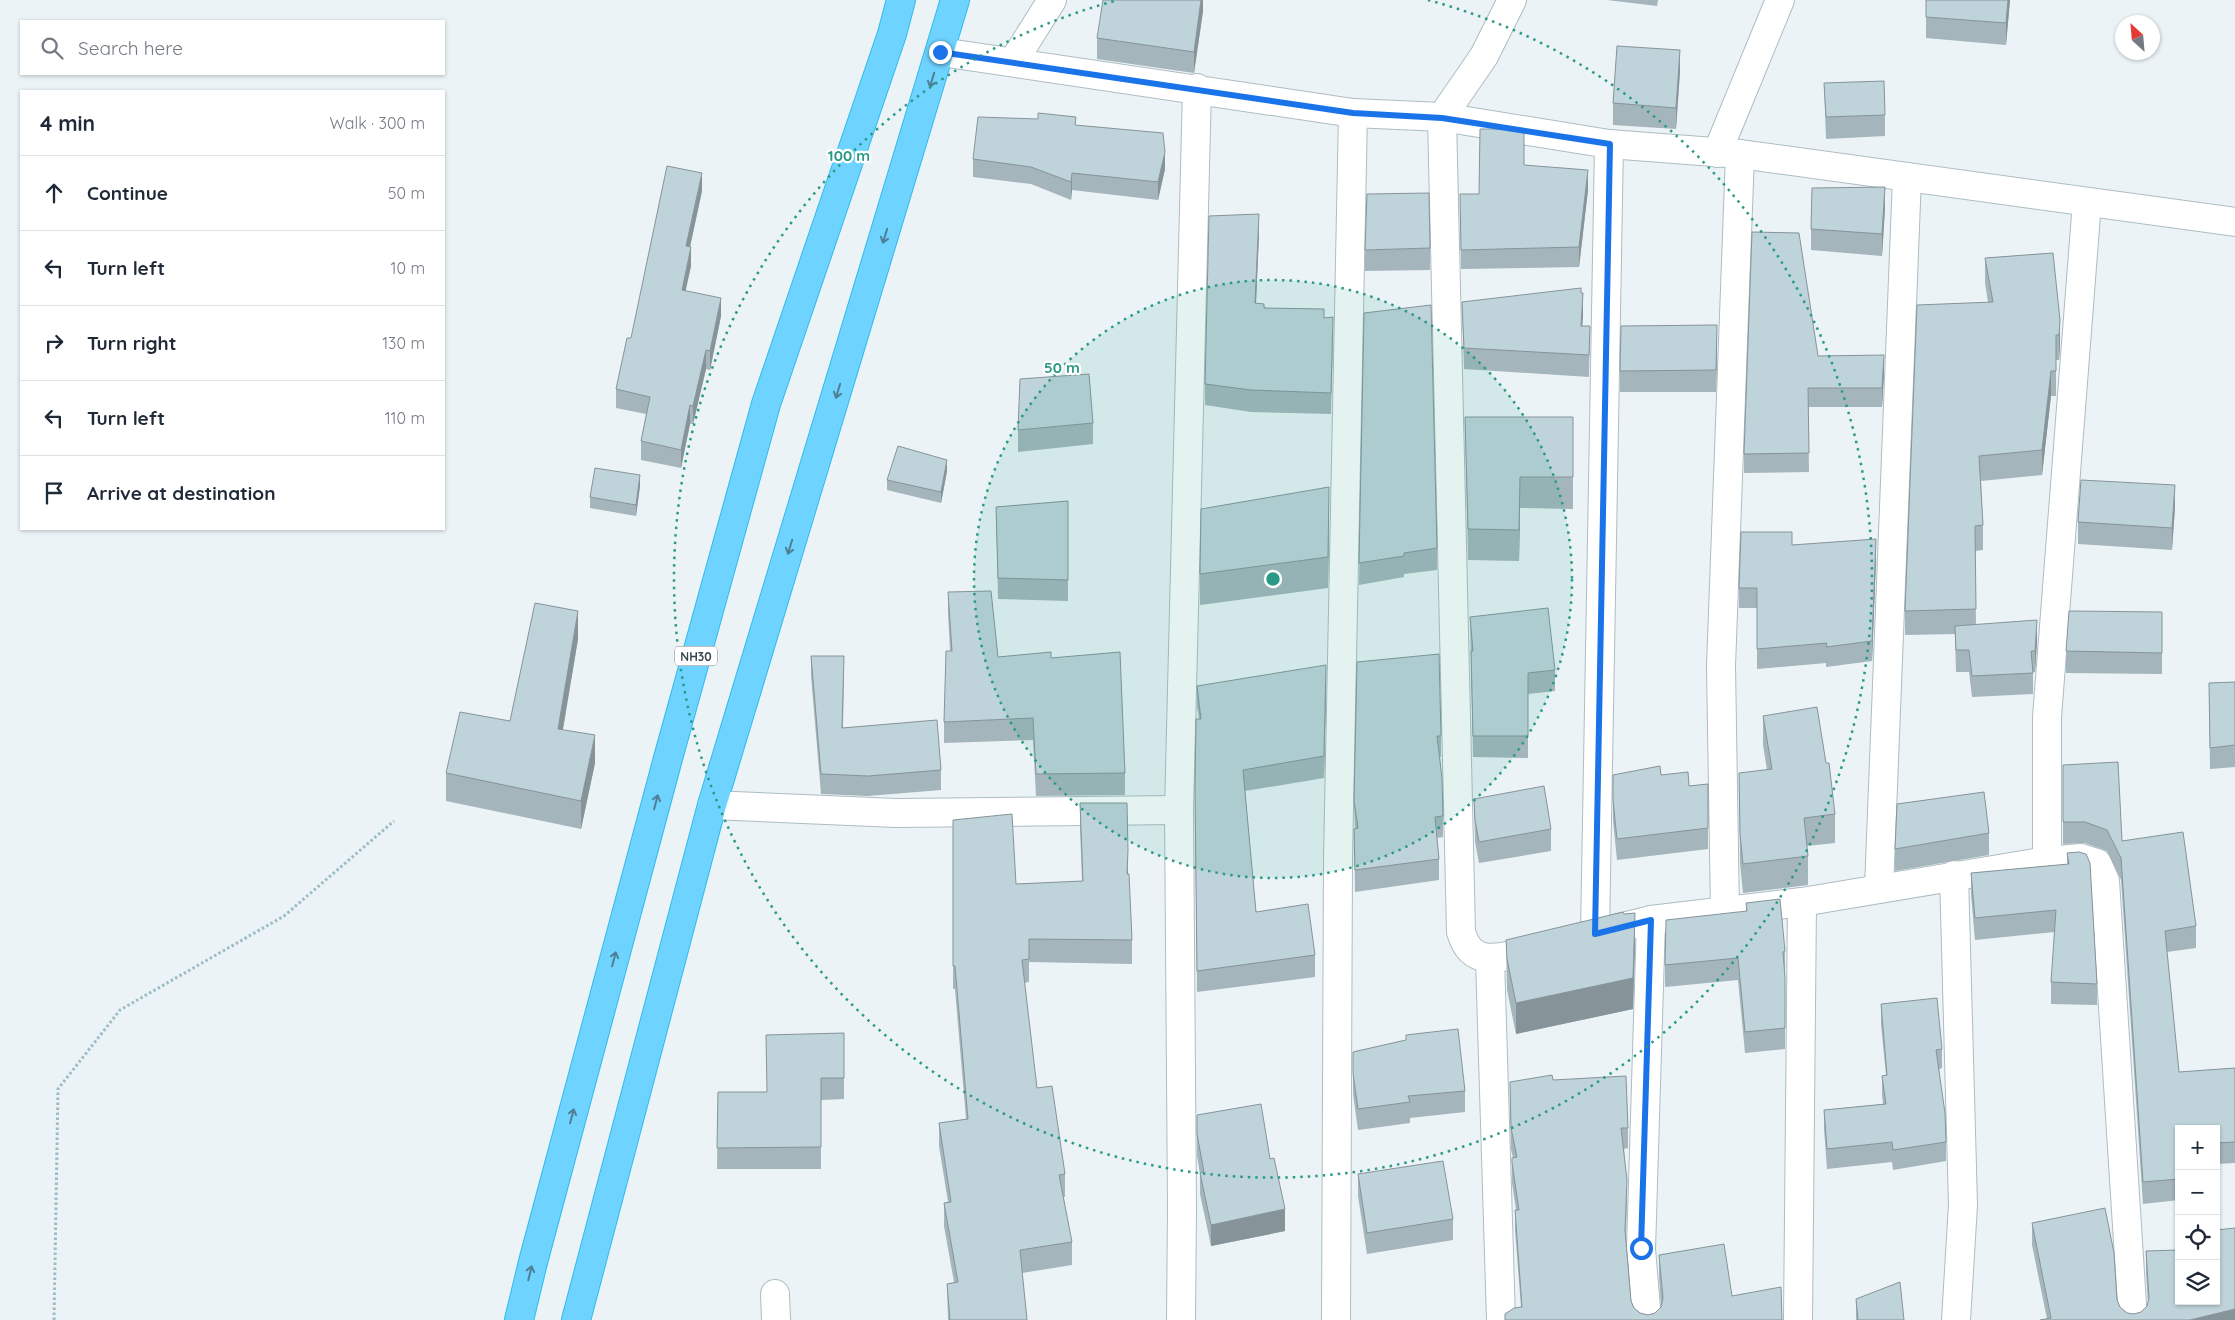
<!DOCTYPE html>
<html lang="en">
<head>
<meta charset="utf-8">
<style>
	body { margin:0; font-family:Quicksand,sans-serif; background:#f6f6f7; color:#1f2937 }
	.controls { position:absolute; right:15px; bottom:15px; display:grid; overflow:hidden; border-radius:0px; box-shadow:0 1px 4px #0004 }
	.controls button { width:45px; height:45px; display:grid; place-items:center; padding:0; border:0; border-bottom:1px solid #e0e1e3; background:#fff; color:#1f2937; font:25px sans-serif }
	.compass { position:absolute; left:2115px; top:15px; width:45px; height:45px; border-radius:50%; background:#fff; box-shadow:0 1px 4px #0004; rotate:334deg }
	.stop { position:absolute; width:15px; height:15px; margin:-11px; border:4px solid #1a73e8; border-radius:50%; background:#fff }
	.stop.end { background:#1a73e8; border-color:#fff; box-shadow:0 1px 5px #0008 }
	.list { margin:0; padding:0; list-style:none }
	h2 { display:flex; justify-content:space-between; align-items:center; height:65px; margin:0; padding:0 20px; font-size:21px }
	h2 small { font-size:16px; font-weight:400; color:#747a83 }
	.list li { display:grid; grid-template-columns:32px 1fr auto; gap:15px; align-items:center; box-sizing:border-box; height:75px; padding:0 20px; border-top:1px solid #e0e1e3 }
	.list b { display:block; font-size:19px; white-space:nowrap }
	.list em { font-size:16px; font-style:normal; color:#747a83 }
	.icon { flex:none; width:28px; height:28px; fill:none; stroke:currentColor; stroke-width:2; stroke-linecap:round; stroke-linejoin:round }
	.map { position:relative; flex:none; width:2235px; height:1320px; overflow:hidden }
	.search { position:absolute; background:#fff; box-shadow:0 1px 4px #0004; left:20px; top:20px; width:425px; height:55px; display:flex; align-items:center; gap:12px; box-sizing:border-box; padding:0 18px; border-radius:0px; color:#747a83; font-size:19px }
	.panel { position:absolute; background:#fff; box-shadow:0 1px 4px #0004; left:20px; top:90px; width:425px; height:440px; border-radius:0px }
	.map>svg:first-child { display:block }
</style>
</head>
<body>
<div class="map">
<svg width="2235" height="1320" viewBox="0 0 2235 1320">
	<rect width="100%" height="100%" fill="#ebf3f7"/>
	<g fill="none" stroke-linecap="round" stroke-linejoin="round">
		<!-- street casing -->
		<g stroke="#adbdc3" stroke-width="30">
			<g id="street">
				<path d="M1512,0L1484,56L1442,117L1461,932C1473,974 1510,954 1542,947"/>
				<path d="M941,52L1353,113L1442,117L1609,144L1740,154L2235,222"/>
				<path d="M1013,62L1052,0"/>
				<path d="M1717,153L1780,0"/>
				<path d="M712,805L896,813L1179,810"/>
				<path d="M2047,861V717L2087,202"/>
				<path d="M1954,875L1963,1205L1956,1320"/>
				<path d="M1879,888L1907,177"/>
				<path d="M1725,912L1721,666L1740,154"/>
				<path d="M1598,933L1651,920L1802,902L2047,861L2081,858L2097,863L2105,881L2133,1320"/>
				<path d="M1595,934L1609,144"/>
				<path d="M1490,959L1501,1320"/>
				<path d="M775,1294L776,1320"/>
				<path d="M1181,1320L1182,1209L1179,810L1197,88"/>
				<path d="M1336,1320L1338,859L1353,113"/>
				<path d="M1647,1320L1641,1249L1651,920"/>
				<path d="M1798,1320L1802,902"/>
			</g>
		</g>
		<!-- highway casing -->
		<g stroke="#31baeb" stroke-width="30">
			<g id="highway">
				<path d="M519,1320L533,1262L667,762L766,404L892,34L901,0"/>
				<path d="M576,1320L712,805L955,0"/>
			</g>
		</g>
		<!-- path -->
		<path stroke="#9cbbc6" stroke-width="3" stroke-dasharray="2.5 2.5" stroke-linecap="butt" d="M54,1320L58,1089L120,1010L284,916L394,821"/>
		<!-- street -->
		<use href="#street" stroke="#fff" stroke-width="28"/>
		<!-- highway -->
		<use href="#highway" stroke="#6ed4ff" stroke-width="28"/>
	</g>
	<!-- wall -->
	<g fill="#a4b5bb">
		<path d="M1203,0V11L1194,73L1097,59V38Z"/>
		<path d="M1607,0H1658L1657,6Z"/>
		<path d="M1926,0H2010L2006,45L1926,38Z"/>
		<path d="M1680,71L1676,129L1613,125V103Z"/>
		<path d="M1824,83L1885,115V136L1826,139Z"/>
		<path d="M1076,126L1165,169L1158,200L1072,190L1071,200L1031,184L973,177V159Z"/>
		<path d="M1524,165L1588,190L1579,267L1461,269L1460,194H1479Z"/>
		<path d="M702,191L690,247L691,266L685,290L721,316L710,370L706,369L693,424H690L681,468L641,460V441L646,414L616,408V389L631,338Z"/>
		<path d="M1885,208L1882,256L1811,250V229Z"/>
		<path d="M1259,235L1256,303L1333,338L1331,414L1251,412L1205,405V384Z"/>
		<path d="M1430,248V270L1365,271V250Z"/>
		<path d="M2053,253L2060,345L2059,360H2056V396H2051L2042,475L1981,481L1983,525V550L1975,551L1976,625L2037,642L2035,672H2033V694L1972,697L1969,672H1956L1955,634L1905,635V611L1988,302L1985,283V258Z"/>
		<path d="M1581,293L1583,315L1582,326H1590L1589,377L1464,369L1462,302Z"/>
		<path d="M1364,313L1437,548V570L1404,574V577L1359,585Z"/>
		<path d="M1717,347L1716,392H1620V371Z"/>
		<path d="M1818,356L1884,374L1882,407H1808L1809,472L1744,473V454Z"/>
		<path d="M1465,417H1573V509L1520,508L1519,561L1468,560Z"/>
		<path d="M1093,423V444L1018,452V430Z"/>
		<path d="M947,471L941,503L887,490V480Z"/>
		<path d="M640,486L636,516L590,508V497Z"/>
		<path d="M1068,501V601L998,599L996,507Z"/>
		<path d="M2175,507L2172,550L2078,544V522Z"/>
		<path d="M1329,518L1328,588L1200,605V574Z"/>
		<path d="M1792,545L1876,559L1872,661L1826,667V663L1757,669V608H1739V588Z"/>
		<path d="M948,592L998,657L1051,658L1125,773V795L1036,796L1033,740L944,743V722L950,651L948,613Z"/>
		<path d="M2162,612V674L2066,673V651Z"/>
		<path d="M1470,617L1555,670V691L1528,694V758L1473,757Z"/>
		<path d="M578,639L563,730L595,763L581,829L446,801V773L510,721Z"/>
		<path d="M811,656L844,676L843,728L941,770V790L868,796L821,794L811,676Z"/>
		<path d="M1357,662L1441,736V757H1440L1443,816V837L1437,838L1439,859V880L1355,892L1354,829H1355L1354,801Z"/>
		<path d="M2235,682V767L2210,769L2209,683Z"/>
		<path d="M1197,686L1326,687L1324,778L1245,791L1256,912L1315,955V977L1197,992L1195,810L1199,719L1197,707Z"/>
		<path d="M1763,716L1835,814V843L1807,846L1808,856V885L1743,893L1740,863L1739,773L1767,770L1763,745Z"/>
		<path d="M2063,765L2122,841L2196,926V948L2167,952L2179,1072L2235,1068V1163L2216,1164V1129H2179V1200L2143,1204L2121,880L2107,851L2085,843L2063,844Z"/>
		<path d="M1613,775H1661L1689,786L1708,784V849L1617,860L1613,821Z"/>
		<path d="M1474,799L1551,829V851L1479,863L1475,842Z"/>
		<path d="M1080,803L1128,874L1132,940V964L1029,962V982L1024,983L1037,1088L1065,1174V1197H1063L1072,1242V1265L1022,1273L1027,1320H948L947,1284L954,1282L944,1226V1203L948,1202L939,1146V1123L966,1119L955,989H953V820L1016,884L1082,881L1080,827Z"/>
		<path d="M1989,833V855L1895,871V849Z"/>
		<path d="M2067,853L2097,984V1005L2051,1004V982L2055,932L1975,940L1971,895V873L2067,864Z"/>
		<path d="M1746,903L1785,951V1049L1745,1053L1738,980L1665,987V965L1746,911Z"/>
		<path d="M1506,940L1635,944L1633,1009L1516,1034L1507,990Z"/>
		<path d="M1881,1004L1942,1049V1068L1939,1069L1946,1142V1161L1893,1170L1892,1162L1827,1169L1824,1129V1110L1883,1104L1882,1095V1076L1886,1075L1881,1024Z"/>
		<path d="M844,1033V1099L821,1100V1169H717L718,1092H767Z"/>
		<path d="M1406,1035L1465,1091V1112L1410,1118V1123L1358,1130L1353,1094V1052L1406,1040Z"/>
		<path d="M1553,1080L1628,1128V1148L1624,1149L1627,1200L1626,1235L1631,1301L1634,1308L1640,1313L1648,1315L1655,1313L1661,1307L1659,1276V1255L1732,1296L1782,1320H1505V1314L1521,1307L1515,1230V1210H1516L1512,1183V1158H1513L1511,1149L1510,1082Z"/>
		<path d="M1197,1115L1270,1159L1285,1231L1211,1246L1200,1194V1174L1197,1156Z"/>
		<path d="M1358,1174L1453,1219V1240L1367,1254L1358,1196Z"/>
		<path d="M2032,1223L2117,1300L2120,1307L2127,1313L2134,1314L2141,1312L2147,1306L2148,1303L2146,1273V1251L2179,1301L2235,1320L2047,1319L2032,1245Z"/>
		<path d="M1856,1299L1904,1320H1856Z"/>
	</g>
	<!-- shaded-wall -->
	<g fill="#869499">
		<path d="M1201,0H1203V11L1194,73V52Z"/>
		<path d="M2008,0H2010L2006,45V23Z"/>
		<path d="M1680,50V71L1676,129V108Z"/>
		<path d="M1165,152V169L1158,200V182Z"/>
		<path d="M1588,170V190L1579,267V247Z"/>
		<path d="M702,173V191L686,265V246Z"/>
		<path d="M1072,173V190L1071,200V182Z"/>
		<path d="M1885,187V208L1882,256V234Z"/>
		<path d="M1259,214V235L1255,325V303Z"/>
		<path d="M691,247V266L682,308V290Z"/>
		<path d="M1583,293V315L1581,347V326Z"/>
		<path d="M721,298V316L710,370V351Z"/>
		<path d="M2060,320V345L2059,360V335Z"/>
		<path d="M1717,325V347L1716,392V370Z"/>
		<path d="M706,350V369L693,424V406Z"/>
		<path d="M1884,355V374L1882,407V388Z"/>
		<path d="M2051,371V396L2042,475V450Z"/>
		<path d="M690,405V424L681,468V450Z"/>
		<path d="M947,460V471L941,503V492Z"/>
		<path d="M640,475V486L636,516V505Z"/>
		<path d="M1520,477V508L1519,561V530Z"/>
		<path d="M2175,485V507L2172,550V528Z"/>
		<path d="M1329,487V518L1328,588V557Z"/>
		<path d="M1876,539V559L1872,661V641Z"/>
		<path d="M578,611V639L558,757V729Z"/>
		<path d="M2037,620V642L2035,672V651Z"/>
		<path d="M1326,665V687L1324,778V756Z"/>
		<path d="M595,735V763L581,829V801Z"/>
		<path d="M1128,850V873L1127,897V874Z"/>
		<path d="M1635,913V944L1633,1009L1516,1034V1003Z"/>
		<path d="M1285,1209V1231L1211,1246V1225Z"/>
		<path d="M2235,1309V1320H2190Z"/>
	</g>
	<!-- building -->
	<g fill="#bfd3da" stroke="#869499">
		<path d="M1103,0H1201L1194,52L1097,38Z"/>
		<path d="M1926,0H2008L2006,23L1926,17Z"/>
		<path d="M1617,46L1680,50L1676,108L1613,103Z"/>
		<path d="M1884,81L1885,115L1826,117L1824,83Z"/>
		<path d="M1038,113L1076,117L1075,125L1163,133L1165,152L1158,182L1072,173L1071,182L1031,167L973,159L978,117L1038,119Z"/>
		<path d="M1480,129H1524V165L1588,170L1579,247L1461,250L1460,194H1479Z"/>
		<path d="M667,166L702,173L686,246L691,247L682,290L721,298L710,351L706,350L693,406L690,405L681,450L641,441L650,397L616,389L627,338H631Z"/>
		<path d="M1885,187L1882,234L1811,229L1812,188Z"/>
		<path d="M1429,193L1430,248L1365,250L1367,194Z"/>
		<path d="M1259,214L1255,303L1264,304V308L1324,309V318L1333,317L1331,393L1251,390L1205,384L1209,216Z"/>
		<path d="M1752,232L1799,233L1818,356L1884,355L1882,388H1808L1809,453L1744,454Z"/>
		<path d="M2053,253L2060,320L2059,335H2056V371H2051L2042,450L1979,456L1983,525L1975,526L1976,609L1905,611L1917,305L1993,302L1985,258Z"/>
		<path d="M1581,288V293H1583L1581,326H1590L1589,355L1464,348L1462,302Z"/>
		<path d="M1431,305L1437,548L1404,553V556L1359,563L1364,313Z"/>
		<path d="M1717,325L1716,370L1620,371L1621,326Z"/>
		<path d="M1089,374L1093,423L1018,430L1020,379Z"/>
		<path d="M1465,417H1573V477H1520L1519,530L1468,529Z"/>
		<path d="M898,446L947,460L941,492L887,480Z"/>
		<path d="M595,468L640,475L636,505L590,497Z"/>
		<path d="M2081,480L2175,485L2172,528L2078,522Z"/>
		<path d="M1329,487L1328,557L1200,574L1201,509Z"/>
		<path d="M1068,501V580L998,578L996,507Z"/>
		<path d="M1741,532H1792V545L1876,539L1872,641L1826,647L1827,643L1757,649V588H1739Z"/>
		<path d="M991,591L998,657L1051,652V658L1120,652L1125,773L1036,774L1033,718L944,722L946,651H952L948,592Z"/>
		<path d="M535,603L578,611L558,729L595,735L581,801L446,773L460,712L510,721Z"/>
		<path d="M1548,608L1555,670L1528,673V736H1473L1471,651H1473L1470,617Z"/>
		<path d="M2069,611L2162,612V653L2066,651Z"/>
		<path d="M2037,620L2035,651H2031L2033,673L1972,676L1969,650H1956L1955,626Z"/>
		<path d="M1439,654L1441,736H1437L1442,778L1443,816L1435,817L1439,859L1355,870L1354,829L1358,828L1354,801L1357,662Z"/>
		<path d="M811,656H844L842,728L937,720L941,770L868,776L821,774Z"/>
		<path d="M1326,665L1324,756L1243,770L1256,912L1308,904L1315,955L1197,971L1195,789L1196,719H1201L1197,686Z"/>
		<path d="M2235,682V745L2210,748L2209,683Z"/>
		<path d="M1817,707L1826,763H1829L1835,814L1804,818L1808,856L1743,864L1740,834L1739,773L1772,769L1763,716Z"/>
		<path d="M2118,762L2122,841L2183,832L2196,926L2165,931L2179,1072L2235,1068V1142L2216,1143V1129H2179V1179L2143,1182L2121,858L2107,830L2085,822H2063V765Z"/>
		<path d="M1660,766L1661,775L1688,772L1689,786L1708,784V828L1617,839L1613,800V775Z"/>
		<path d="M1544,786L1551,829L1479,842L1475,820L1474,799Z"/>
		<path d="M1984,792L1989,833L1895,849L1897,804Z"/>
		<path d="M1080,803H1127L1128,850L1127,874H1129L1132,940L1029,939V959L1022,960L1037,1088L1052,1086L1065,1174L1059,1175L1072,1242L1020,1250L1027,1320H950L947,1284L958,1282L944,1203L951,1202L939,1123L968,1119L955,966H953V820L1012,814L1016,884L1083,881Z"/>
		<path d="M2079,852L2086,854L2090,863L2097,984L2051,982L2056,910L1975,918L1971,873L2069,864L2067,853Z"/>
		<path d="M1780,899L1785,951L1783,952L1785,978V1028L1745,1032L1738,958L1665,965L1666,920L1747,911L1746,903Z"/>
		<path d="M1623,912L1624,914L1635,913L1633,978L1516,1003L1507,959L1506,940Z"/>
		<path d="M1937,998L1942,1049L1936,1050L1945,1113L1946,1142L1893,1150L1892,1142L1827,1149L1824,1110L1886,1104L1882,1076L1887,1075L1881,1004Z"/>
		<path d="M1458,1029L1465,1091L1408,1096L1410,1102L1358,1109L1353,1073V1052L1406,1040V1035Z"/>
		<path d="M844,1033V1078H821V1147L717,1148L718,1092H767L766,1035Z"/>
		<path d="M1552,1075L1553,1080L1626,1076L1628,1128H1621L1627,1180L1625,1230L1631,1301L1634,1308L1640,1313L1648,1315L1655,1313L1661,1307L1663,1298L1659,1255L1724,1244L1732,1296L1781,1287L1782,1320H1505V1314L1514,1308L1522,1307L1515,1210H1519L1512,1163V1158L1517,1157L1511,1128L1510,1082Z"/>
		<path d="M1261,1104L1270,1159L1274,1158L1285,1209L1211,1225L1200,1173L1204,1172L1197,1134V1115Z"/>
		<path d="M1443,1161L1453,1219L1367,1233L1358,1174Z"/>
		<path d="M2105,1208L2114,1253L2117,1300L2120,1307L2127,1313L2134,1314L2141,1312L2147,1306L2149,1298L2146,1251L2179,1250V1301H2216V1230L2235,1228V1309L2190,1320H2040L2051,1318L2032,1223Z"/>
		<path d="M1900,1282L1904,1320H1858L1856,1299Z"/>
	</g>
	<!-- one-way arrows -->
	<defs><path id="oneway-shaft" d="M-6 0H5M1.5-3L5.5 0L1.5 3" fill="none" stroke-width="1.6" stroke-linecap="round" stroke-linejoin="round" transform="scale(1.25)"/></defs>
	<g stroke="#4e7f94">
		<use href="#oneway-shaft" transform="translate(932 80) rotate(107)"/>
		<use href="#oneway-shaft" transform="translate(885 236) rotate(107)"/>
		<use href="#oneway-shaft" transform="translate(838 391) rotate(107)"/>
		<use href="#oneway-shaft" transform="translate(790 547) rotate(107)"/>
		<use href="#oneway-shaft" transform="translate(656 802) rotate(-75)"/>
		<use href="#oneway-shaft" transform="translate(614 959) rotate(-75)"/>
		<use href="#oneway-shaft" transform="translate(572 1116) rotate(-75)"/>
		<use href="#oneway-shaft" transform="translate(530 1273) rotate(-77)"/>
	</g>
	<g fill="none" stroke-linecap="round" stroke-linejoin="round">
		<!-- route -->
		<path stroke="#1a73e8" stroke-width="6" d="M940,52L1353,113L1442,118L1610,144L1595,934L1651,920L1641,1248"/>
	</g>
	<!-- distance rings -->
	<circle cx="1273" cy="579" r="299" fill="#2a9a86" fill-opacity=".12"/>
	<g fill="none" stroke="#2a9a86" stroke-width="2.5" stroke-dasharray="2.5 5">
		<circle cx="1273" cy="579" r="299"/>
		<path d="M1428 0A599 599 0 1 1 1118 0"/>
	</g>
	<g text-anchor="middle" dominant-baseline="central" stroke-width="4.5" stroke-linejoin="round" paint-order="stroke">
		<!-- shield labels -->
		<rect fill="#fff" stroke="#747e82" stroke-width="1" x="675" y="646.5" width="42" height="19" rx="4"/>
		<g font-size="12" font-weight="bold" fill="#38474c">
			<text x="696" y="656">NH30</text>
		</g>
	</g>
	<circle cx="1273" cy="579" r="8" fill="#2a9a86" stroke="#fff" stroke-width="2.5"/>
	<g font-size="15" text-anchor="middle" font-weight="bold" fill="#2a9a86" stroke="#fff" stroke-width="4.5" stroke-linejoin="round" paint-order="stroke">
		<text x="849" y="161">100 m</text>
		<text x="1062" y="373">50 m</text>
	</g>
</svg>
<div class="controls">
<button>+</button>
<button>−</button>
<button><svg class="icon" aria-label="locate" viewBox="0 0 24 24"><circle cx="12" cy="12" r="6"/><path d="M12 2v4M12 18v4M2 12h4M18 12h4"/></svg></button>
<button><svg class="icon" aria-label="layers" viewBox="0 0 24 24"><path d="M12 4l9 5-9 5-9-5zM3 14l9 5 9-5"/></svg></button>
</div>
<svg class="compass" viewBox="-18 -18 36 36"><path d="M0-13l5 13h-10z" fill="#e53935"/><path d="M0 13l5-13h-10z" fill="#747a83"/></svg>
<div class="stop" style="left:1641px;top:1248px"></div>
<div class="stop end" style="left:940px;top:52px"></div>
<div class="search"><svg class="icon" aria-label="search" viewBox="0 0 24 24"><circle cx="10" cy="10" r="6"/><path d="M15 15l6 6"/></svg>Search here</div>
<section class="panel">
<h2>4 min<small>Walk · 300 m</small></h2>
<ul class="list">
<li><svg class="icon" aria-label="ahead" viewBox="0 0 24 24"><path d="M12 20V5M6 11l6-6 6 6"/></svg><div><b>Continue</b></div><em>50 m</em></li>
<li><svg class="icon" aria-label="left" viewBox="0 0 24 24"><path d="M17 20v-9H6M10 6l-5 5 5 5"/></svg><div><b>Turn left</b></div><em>10 m</em></li>
<li><svg class="icon" aria-label="right" viewBox="0 0 24 24"><path d="M7 20v-9h11M14 6l5 5-5 5"/></svg><div><b>Turn right</b></div><em>130 m</em></li>
<li><svg class="icon" aria-label="left" viewBox="0 0 24 24"><path d="M17 20v-9H6M10 6l-5 5 5 5"/></svg><div><b>Turn left</b></div><em>110 m</em></li>
<li><svg class="icon" aria-label="arrive" viewBox="0 0 24 24"><path d="M6 21V4h12l-3 4 3 4H6"/></svg><div><b>Arrive at destination</b></div></li>
</ul>
</section>
</div>
</body>
</html>
